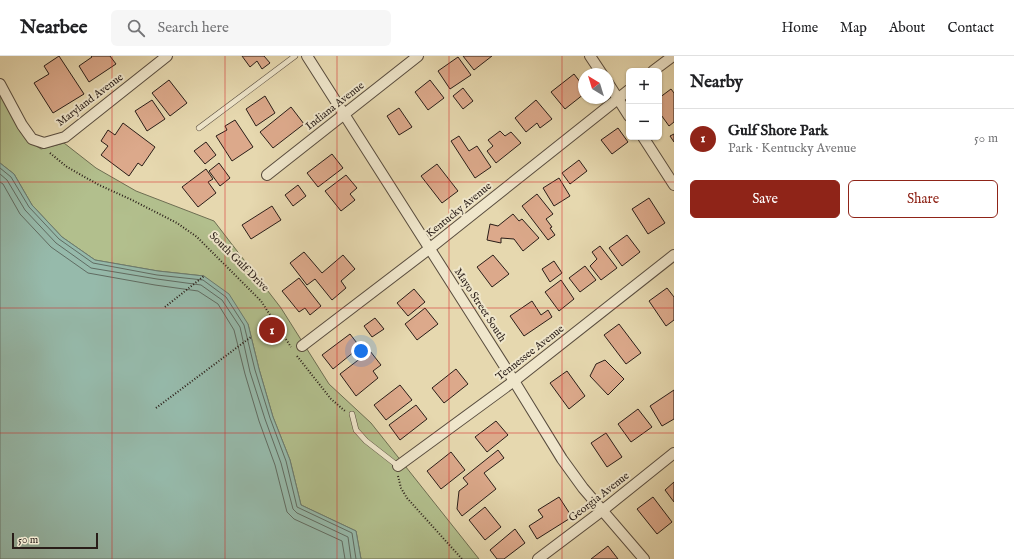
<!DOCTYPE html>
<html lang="en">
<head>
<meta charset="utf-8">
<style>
	body { margin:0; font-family:"IM FELL English",serif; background:#f6f6f6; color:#202124 }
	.controls { position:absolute; right:12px; top:12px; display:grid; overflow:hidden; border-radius:6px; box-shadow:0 1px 3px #0004 }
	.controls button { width:36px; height:36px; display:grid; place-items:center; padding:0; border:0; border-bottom:1px solid #e0e0e0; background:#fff; color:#202124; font:20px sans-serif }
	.compass { position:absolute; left:578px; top:12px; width:36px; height:36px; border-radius:50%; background:#fff; box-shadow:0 1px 3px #0004; rotate:322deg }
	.scale { position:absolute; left:12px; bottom:10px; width:86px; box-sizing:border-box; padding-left:4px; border:2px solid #291d18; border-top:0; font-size:11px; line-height:14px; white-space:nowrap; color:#291d18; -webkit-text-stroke:3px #efe6cb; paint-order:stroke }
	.you { position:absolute; left:361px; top:295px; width:14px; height:14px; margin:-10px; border:3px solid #fff; border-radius:50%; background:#1a73e8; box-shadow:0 0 0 6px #1a73e833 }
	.badge { display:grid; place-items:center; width:26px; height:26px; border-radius:50%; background:#8f2418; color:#fff; font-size:13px; font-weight:700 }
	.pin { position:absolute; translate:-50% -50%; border:2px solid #fff; box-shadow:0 1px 4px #0006 }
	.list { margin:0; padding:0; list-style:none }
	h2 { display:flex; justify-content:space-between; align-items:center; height:52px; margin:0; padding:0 16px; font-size:17px }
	h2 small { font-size:13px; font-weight:400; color:#757577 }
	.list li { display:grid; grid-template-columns:26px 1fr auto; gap:12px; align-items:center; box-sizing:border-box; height:60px; padding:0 16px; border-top:1px solid #e0e0e0 }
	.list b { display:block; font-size:15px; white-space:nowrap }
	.list p { margin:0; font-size:13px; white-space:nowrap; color:#757577 }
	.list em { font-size:13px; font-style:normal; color:#757577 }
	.actions { display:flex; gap:8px; padding:12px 16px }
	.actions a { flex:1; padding:9px 0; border:1px solid #8f2418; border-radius:6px; text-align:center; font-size:14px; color:#8f2418 }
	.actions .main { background:#8f2418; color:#fff }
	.icon { flex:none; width:22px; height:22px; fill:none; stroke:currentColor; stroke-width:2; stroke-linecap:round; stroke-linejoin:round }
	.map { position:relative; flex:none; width:674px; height:503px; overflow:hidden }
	header { display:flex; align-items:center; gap:24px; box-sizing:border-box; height:56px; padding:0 20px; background:#fff; border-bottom:1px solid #e0e0e0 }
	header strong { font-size:19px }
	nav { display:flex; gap:22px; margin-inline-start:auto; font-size:14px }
	.search { width:280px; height:36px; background:#f6f6f6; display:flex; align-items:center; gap:10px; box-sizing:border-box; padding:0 14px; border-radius:6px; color:#757577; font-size:15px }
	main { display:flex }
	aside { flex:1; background:#fff }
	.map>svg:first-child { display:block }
</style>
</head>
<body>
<header>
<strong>Nearbee</strong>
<div class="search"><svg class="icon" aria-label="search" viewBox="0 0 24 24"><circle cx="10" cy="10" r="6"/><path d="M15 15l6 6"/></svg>Search here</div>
<nav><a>Home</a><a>Map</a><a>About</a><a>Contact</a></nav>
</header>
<main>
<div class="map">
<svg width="674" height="503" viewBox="0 0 674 503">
	<rect width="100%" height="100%" fill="#e6d8af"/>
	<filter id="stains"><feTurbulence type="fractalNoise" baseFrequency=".005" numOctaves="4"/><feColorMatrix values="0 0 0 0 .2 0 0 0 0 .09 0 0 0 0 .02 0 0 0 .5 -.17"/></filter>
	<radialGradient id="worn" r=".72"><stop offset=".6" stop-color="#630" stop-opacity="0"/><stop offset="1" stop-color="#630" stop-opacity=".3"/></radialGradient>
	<!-- green -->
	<path fill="#b2bf8d" stroke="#6e6e52" d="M0,38L21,77L33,88L41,93L64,87L96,112L136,135L214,165L281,252L329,328L371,367L479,503H361L356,475L301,449L290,404L273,361L259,313L248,268L204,220L158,215L95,204L62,181L32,149L14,118L0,107Z"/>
	<!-- water -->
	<path fill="#96baab" stroke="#6a7b70" d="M0,107L14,118L32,149L62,181L95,204L158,215L204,220L229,238L248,268L259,313L273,361L290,404L301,449L356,475L361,503H0Z"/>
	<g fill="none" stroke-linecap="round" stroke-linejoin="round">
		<!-- shore -->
		<g stroke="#606c62" stroke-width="1">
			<path d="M0,112L11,121L29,151L59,183L93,207L157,219L203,224L226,241L244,269L255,314L270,362L286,405L297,451L352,477L356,503"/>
			<path d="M0,118L7,124L25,154L56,187L91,212L157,223L201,229L222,244L240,271L250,316L265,363L281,407L293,453L297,457L348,481L351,503"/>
			<path d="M0,126L3,128L20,158L51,191L88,217L155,229L198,235L218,248L234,274L245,318L259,365L275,409L287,456L294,463L342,485L345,503"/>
		</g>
	</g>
	<!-- building -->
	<g fill="#dca98b" stroke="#291d18">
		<path d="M59,0L84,38L53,57L34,27L49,18L44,10Z"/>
		<path d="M91,0H110L116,8L89,26L79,10L92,1Z"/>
		<path d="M242,0H264L270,7L262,13L257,5L250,11Z"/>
		<path d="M463,0H492L474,14Z"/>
		<path d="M458,1L471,19L450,33L438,15Z"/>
		<path d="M574,18L584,31V38L565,53L551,36Z"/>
		<path d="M169,24L187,47L170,60L152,37Z"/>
		<path d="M430,24L444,42L428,54L415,36Z"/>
		<path d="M463,32L473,45L463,53L453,40Z"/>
		<path d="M671,33L674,37V66L669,70L659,56V42Z"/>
		<path d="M265,40L275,57L256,70L246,53Z"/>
		<path d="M152,44L165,63L147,75L135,55Z"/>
		<path d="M536,44L552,63L540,72L537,67L526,76L515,62Z"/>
		<path d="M291,51L304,68L273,92L260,76Z"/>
		<path d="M399,52L412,71L399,79L387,60Z"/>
		<path d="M235,64L253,91L232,105L216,80L227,74L225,70Z"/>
		<path d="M123,67L155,91L142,110L138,107L129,120L101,99L108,90L101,85L108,74L115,79Z"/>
		<path d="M618,72L628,86L612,98L601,84Z"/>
		<path d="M500,75L505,80L511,76L521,87L496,107L487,95L493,90L488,84Z"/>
		<path d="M674,78V86L670,80Z"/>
		<path d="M459,80L469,95L477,90L491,111L475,122L451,85Z"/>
		<path d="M206,86L216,99L205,108L194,95Z"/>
		<path d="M332,98L343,112L318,131L307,117Z"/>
		<path d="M579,104L587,115L570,128L562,117Z"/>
		<path d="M219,107L230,122L220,130L209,115Z"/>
		<path d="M437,108L458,135L442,147L421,120Z"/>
		<path d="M206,113L213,123L208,126L216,137L198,151L182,131Z"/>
		<path d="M346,119L357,132L350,138L355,144L341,155L325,135Z"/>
		<path d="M559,122L570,140L554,150L543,132Z"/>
		<path d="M298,129L306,140L293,150L285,139Z"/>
		<path d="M537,138L553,158L546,163L552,171L550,172L555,179L548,184L522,150Z"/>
		<path d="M649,142L665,167L648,178L632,153Z"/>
		<path d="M272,150L281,164L251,183L242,169Z"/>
		<path d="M513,158L519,165L522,163L539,182L523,195L514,183L501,182V187L487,184L490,168L498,170Z"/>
		<path d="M627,179L640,196L622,210L609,192Z"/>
		<path d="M600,190L617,212L601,224L590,210L597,203L592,196Z"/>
		<path d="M304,196L322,217L343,199L355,213L341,225L346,232L332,244L315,223L307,229L290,207Z"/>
		<path d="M493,199L509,218L492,231L477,211Z"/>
		<path d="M554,205L562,217L550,226L542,213Z"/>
		<path d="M585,210L596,224L580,236L569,222Z"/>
		<path d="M299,222L321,250L310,259L305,252L299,256L282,235Z"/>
		<path d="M561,224L574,243L559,255L545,236Z"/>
		<path d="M667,232L674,241V264L666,270L649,245Z"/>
		<path d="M414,233L425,246L408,260L397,247Z"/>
		<path d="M532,245L541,259L548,254L552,261L524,280L510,260Z"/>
		<path d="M425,252L438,268L417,284L405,268Z"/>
		<path d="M375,262L384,273L372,281L364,270Z"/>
		<path d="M619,268L641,297L626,308L604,279Z"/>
		<path d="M350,278L360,291L333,313L322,299Z"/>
		<path d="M370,295L381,309L373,315L378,322L356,340L340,318Z"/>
		<path d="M605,304L624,323L608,339L590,320L596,308Z"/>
		<path d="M456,313L468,328L444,347L432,332Z"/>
		<path d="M567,315L585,340L569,353L550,327Z"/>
		<path d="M400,329L412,344L386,364L374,349Z"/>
		<path d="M674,334V363L662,370L650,350Z"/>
		<path d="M416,349L427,363L400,384L389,369Z"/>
		<path d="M638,353L652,371L631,386L618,368Z"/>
		<path d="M496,365L508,379L487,396L475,381Z"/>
		<path d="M606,377L622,401L607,411L591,387Z"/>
		<path d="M498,394L504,402L484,417L496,433L462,460L457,453L459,435L468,428L463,422Z"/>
		<path d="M451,396L465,414L441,433L427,415Z"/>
		<path d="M674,426V446L665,434Z"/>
		<path d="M559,441L572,461L537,483L529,470L543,461L538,454Z"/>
		<path d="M653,441L672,466L657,478L637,453Z"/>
		<path d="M485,451L501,471L485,484L469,464Z"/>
		<path d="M515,473L525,487L504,503H497L490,494Z"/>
		<path d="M608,490L618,503H591Z"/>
	</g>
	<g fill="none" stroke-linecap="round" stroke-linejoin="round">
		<!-- lane casing -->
		<g stroke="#584c3e" stroke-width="6">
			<g id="lane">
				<path d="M199,72L295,0"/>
				<path d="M352,358L356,374L366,385L398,410"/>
			</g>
		</g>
		<!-- street casing -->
		<g stroke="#584c3e" stroke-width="12">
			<g id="street">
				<path d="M307,0L514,325L562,403L583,432L644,503"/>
				<path d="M590,0L602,18"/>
				<path d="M653,15L673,0"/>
				<path d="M608,27L629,60"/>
				<path d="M0,28L22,69L32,83L44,87L65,81L167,0"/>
				<path d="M643,81L674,129"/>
				<path d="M267,119L418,0"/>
				<path d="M302,290L429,193L629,34"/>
				<path d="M398,410L514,325L674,199"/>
				<path d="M538,503L603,454L674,397"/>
			</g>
		</g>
		<!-- path -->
		<g stroke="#291d18" stroke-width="2" stroke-dasharray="1 2" stroke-linecap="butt">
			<path d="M50,97L67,111L99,129L132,144L177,167L197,181L261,245L291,291"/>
			<path d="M165,251L204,220"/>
			<path d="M297,300L331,343L345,355"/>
			<path d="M156,352L251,281"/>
			<path d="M398,420L401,432L407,442L462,503"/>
		</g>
		<!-- lane -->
		<use href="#lane" stroke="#efe6cb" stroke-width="5"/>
		<!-- street -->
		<use href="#street" stroke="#efe6cb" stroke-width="10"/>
	</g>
	<!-- grid -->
	<path fill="none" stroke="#d62828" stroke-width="1" stroke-opacity="0.55" d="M112,0V503M225,0V503M337,0V503M449,0V503M562,0V503M0,126H674M0,252H674M0,377H674"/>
	<g text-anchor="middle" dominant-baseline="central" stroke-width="4" stroke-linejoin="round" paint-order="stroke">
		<!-- street labels -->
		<g font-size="11" fill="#291d18" stroke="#efe6cb">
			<text transform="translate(90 44) rotate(-37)">Maryland Avenue</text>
			<text transform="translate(335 50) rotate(-38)">Indiana Avenue</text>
			<text transform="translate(459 154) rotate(-39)">Kentucky Avenue</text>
			<text transform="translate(239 206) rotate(45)">South Gulf Drive</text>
			<text transform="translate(480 249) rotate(57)">Mayo Street South</text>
			<text transform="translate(530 297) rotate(-38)">Tennessee Avenue</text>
			<text transform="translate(599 441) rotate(-38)">Georgia Avenue</text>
		</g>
	</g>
	<rect width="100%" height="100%" filter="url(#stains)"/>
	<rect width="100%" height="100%" fill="url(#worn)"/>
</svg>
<div class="controls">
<button>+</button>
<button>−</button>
</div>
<svg class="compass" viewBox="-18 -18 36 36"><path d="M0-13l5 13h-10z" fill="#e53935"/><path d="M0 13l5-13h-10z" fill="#757577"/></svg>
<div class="scale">50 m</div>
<div class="you"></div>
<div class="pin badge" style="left:272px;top:274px">1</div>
</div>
<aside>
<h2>Nearby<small></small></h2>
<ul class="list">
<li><span class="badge">1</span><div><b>Gulf Shore Park</b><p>Park · Kentucky Avenue</p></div><em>50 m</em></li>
</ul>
<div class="actions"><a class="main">Save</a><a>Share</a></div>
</aside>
</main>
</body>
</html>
